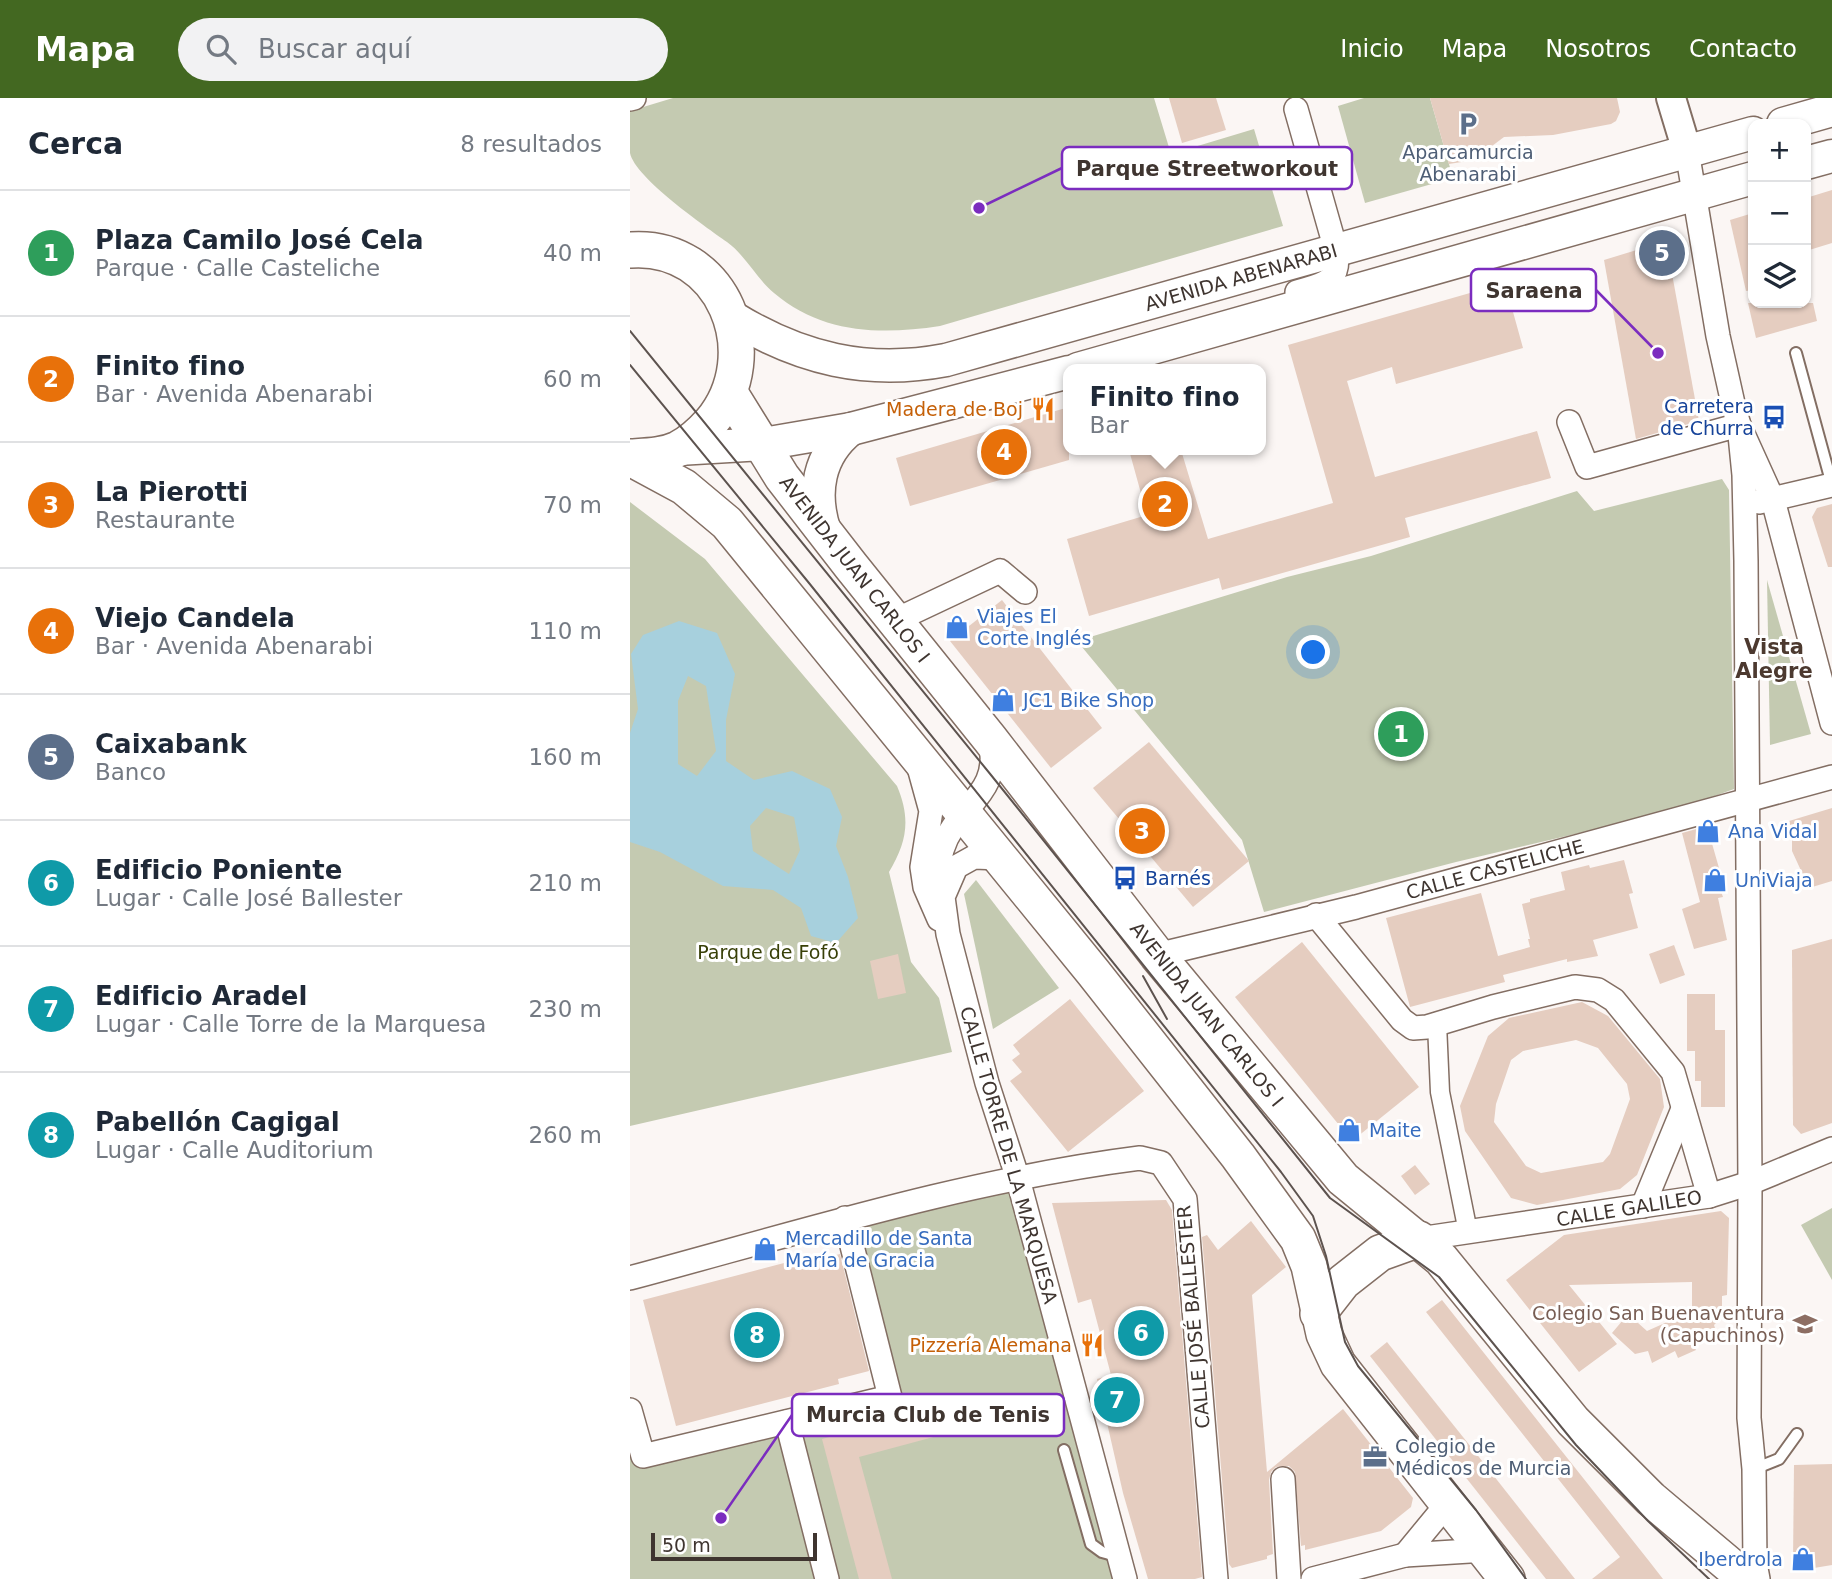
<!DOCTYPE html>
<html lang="es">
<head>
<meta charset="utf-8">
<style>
	body { margin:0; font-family:"DejaVu Sans",sans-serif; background:#f2f2f3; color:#1f2937 }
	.controls { position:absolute; right:21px; top:21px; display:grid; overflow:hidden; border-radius:14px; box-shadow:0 2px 5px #0004 }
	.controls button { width:63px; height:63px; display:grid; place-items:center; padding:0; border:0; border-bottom:2px solid #e0e1e3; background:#fff; color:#1f2937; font:35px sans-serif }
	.scale { position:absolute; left:21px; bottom:18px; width:166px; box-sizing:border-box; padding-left:7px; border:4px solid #3f3530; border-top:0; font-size:19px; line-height:24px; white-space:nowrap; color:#3f3530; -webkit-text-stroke:5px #fff; paint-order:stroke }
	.you { position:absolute; left:684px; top:555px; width:24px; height:24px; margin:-18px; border:5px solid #fff; border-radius:50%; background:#1a73e8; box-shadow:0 0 0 10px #1a73e833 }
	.badge { display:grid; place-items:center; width:46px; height:46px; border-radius:50%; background:#436821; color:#fff; font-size:23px; font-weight:700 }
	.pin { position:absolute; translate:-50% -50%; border:4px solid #fff; box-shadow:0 2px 7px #0006 }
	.popup { position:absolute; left:433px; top:266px; width:203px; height:91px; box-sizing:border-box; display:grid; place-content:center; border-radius:14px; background:#fff; filter:drop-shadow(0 2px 5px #0005); font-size:23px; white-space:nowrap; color:#747a83 }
	.popup b { font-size:26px; color:#1f2937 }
	.popup::after { content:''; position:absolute; left:50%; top:100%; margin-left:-14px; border:14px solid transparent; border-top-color:#fff }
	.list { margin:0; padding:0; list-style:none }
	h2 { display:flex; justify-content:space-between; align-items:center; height:91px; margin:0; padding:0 28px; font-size:30px }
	h2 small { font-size:23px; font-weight:400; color:#747a83 }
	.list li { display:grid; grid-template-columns:46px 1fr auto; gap:21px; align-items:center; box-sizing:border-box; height:126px; padding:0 28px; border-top:2px solid #e0e1e3 }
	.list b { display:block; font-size:26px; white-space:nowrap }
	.list p { margin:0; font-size:23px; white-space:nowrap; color:#747a83 }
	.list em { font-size:23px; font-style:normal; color:#747a83 }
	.icon { flex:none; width:38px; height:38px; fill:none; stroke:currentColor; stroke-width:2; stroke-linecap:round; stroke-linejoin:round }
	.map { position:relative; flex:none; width:1202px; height:1481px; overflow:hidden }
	header { display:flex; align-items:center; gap:42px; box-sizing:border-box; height:98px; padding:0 35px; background:#436821; color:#fff }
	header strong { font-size:33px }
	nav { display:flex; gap:38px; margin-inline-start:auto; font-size:24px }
	.search { width:490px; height:63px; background:#f2f2f3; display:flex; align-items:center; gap:18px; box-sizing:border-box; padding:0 24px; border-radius:38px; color:#747a83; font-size:26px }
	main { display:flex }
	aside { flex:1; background:#fff }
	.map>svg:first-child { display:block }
</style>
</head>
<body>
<header>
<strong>Mapa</strong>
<div class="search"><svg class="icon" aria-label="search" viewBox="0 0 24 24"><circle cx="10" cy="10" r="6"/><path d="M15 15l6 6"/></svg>Buscar aquí</div>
<nav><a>Inicio</a><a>Mapa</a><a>Nosotros</a><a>Contacto</a></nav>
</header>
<main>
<aside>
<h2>Cerca<small>8 resultados</small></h2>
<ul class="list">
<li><span class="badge" style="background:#2e9e5b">1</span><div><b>Plaza Camilo José Cela</b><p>Parque · Calle Casteliche</p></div><em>40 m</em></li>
<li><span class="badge" style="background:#e8710a">2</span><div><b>Finito fino</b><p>Bar · Avenida Abenarabi</p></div><em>60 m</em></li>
<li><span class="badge" style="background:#e8710a">3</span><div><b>La Pierotti</b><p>Restaurante</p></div><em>70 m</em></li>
<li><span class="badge" style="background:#e8710a">4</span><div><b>Viejo Candela</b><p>Bar · Avenida Abenarabi</p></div><em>110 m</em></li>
<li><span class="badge" style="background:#5c6f8a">5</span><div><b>Caixabank</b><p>Banco</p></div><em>160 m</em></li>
<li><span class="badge" style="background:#0f9aa8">6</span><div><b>Edificio Poniente</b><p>Lugar · Calle José Ballester</p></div><em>210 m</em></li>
<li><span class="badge" style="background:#0f9aa8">7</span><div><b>Edificio Aradel</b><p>Lugar · Calle Torre de la Marquesa</p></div><em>230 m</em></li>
<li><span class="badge" style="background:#0f9aa8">8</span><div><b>Pabellón Cagigal</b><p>Lugar · Calle Auditorium</p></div><em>260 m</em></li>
</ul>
</aside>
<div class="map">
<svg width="1202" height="1481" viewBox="0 0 1202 1481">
	<rect width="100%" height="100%" fill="#fbf6f4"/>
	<!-- green -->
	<g fill="#c4cab1">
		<path d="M43,0H524L541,56L624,31L653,128L310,228C251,237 192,236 144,195C126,180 116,158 97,144C76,129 5,80 0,55C0,43 0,26 0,13Z"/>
		<path d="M734,0H800L823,80L735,105L708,8Z"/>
		<path d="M1092,381L1099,392L1104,691L1043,713L826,764L634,814L612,742L447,543L657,479L741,458L947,393L964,413Z"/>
		<path d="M0,404L75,461L267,688C281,721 277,744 259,774L281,864L309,900L322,954L0,1028Z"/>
		<path d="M1137,482L1181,636L1140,647Z"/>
		<path d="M346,782L429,890L363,931L334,796Z"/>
		<path d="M376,1083L380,1098L396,1111L488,1481H0V1312L13,1358L260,1299L215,1120Z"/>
		<path d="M1202,1110V1182L1171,1127Z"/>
	</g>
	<!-- water -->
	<path fill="#a7d0dd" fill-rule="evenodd" d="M49,523L87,535L105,576L96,622V663L124,682L162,673L200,691L212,719L206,748L218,779L228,820L206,845L181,838L171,810L143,792L93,788L30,754L0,744V635L8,611L1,556L13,537ZM58,578L76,588L86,653L67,678L48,666V603ZM136,710L164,719L170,752L159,776L123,753L120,728Z"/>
	<!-- building -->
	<g fill="#e5cdc0" fill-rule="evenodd">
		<path d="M539,0H586L596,32L552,45Z"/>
		<path d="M800,0H987L990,14L986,23L981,26L923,37L874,39L850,57L838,63L819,66Z"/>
		<path d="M1202,92V145L1176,153V100Z"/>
		<path d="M1123,115V192L1116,193L1100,122Z"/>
		<path d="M1036,143L1069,323L1006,341L974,162Z"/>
		<path d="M875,185L893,250L766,286L762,269L717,283L745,379L907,333L921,380L775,420L780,439L592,492L589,480L459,518L437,441L517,417L499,352H551L578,441L703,405L658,247Z"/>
		<path d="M1118,205H1183L1187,223L1126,240Z"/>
		<path d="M439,309V362L280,408L266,360Z"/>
		<path d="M1202,406V469H1198L1182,419L1187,410Z"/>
		<path d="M372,502L472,630L421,670L320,543Z"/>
		<path d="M519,644L619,763L563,809L463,690Z"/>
		<path d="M1202,710V783L1179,790L1162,753V736L1159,723Z"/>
		<path d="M1077,728L1091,777L1087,782L1093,799L1088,800L1097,842L1064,851L1052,811L1070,804L1052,735Z"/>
		<path d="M994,762L1003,795L999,796L1008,830L963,842L968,858L937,864V861L873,877L875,884L780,909L756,820L851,795L868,858L900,849L898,841H900L892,806L900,804V801L935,792L931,774L959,767L960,770Z"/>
		<path d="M1202,841V1025L1171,1036L1163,1027L1162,852Z"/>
		<path d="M672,844L789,989L722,1043L605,899Z"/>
		<path d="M1044,847L1055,877L1030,886L1019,856Z"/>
		<path d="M268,856L276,895L248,901L240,863Z"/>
		<path d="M1057,896H1085V932H1095V1009H1071V983H1065V953H1057Z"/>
		<path d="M440,901L514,993L438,1054L380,983L392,974L382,962L390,956L383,947Z"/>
		<path d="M952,904L978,918L1030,981L1034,1009L1007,1077L990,1091L907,1107L881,1100L835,1033L830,1008L858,938L879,920ZM946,942L968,950L997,986L1000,1001L980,1056L973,1064L911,1075L896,1068L864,1024L866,1006L881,962L893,953Z"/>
		<path d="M785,1067L800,1086L785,1097L771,1078Z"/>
		<path d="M536,1102L542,1112L572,1479L565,1481H518L493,1395L467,1281L481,1277L461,1201L448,1205L422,1105Z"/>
		<path d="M1091,1113L1099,1120L1097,1197L1092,1198V1219L1084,1227L1087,1236L1063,1246L1066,1252L1048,1260L1045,1253L1022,1265L1018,1253L1005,1256L982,1235L998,1216L1017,1233L1062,1213V1184L939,1187L987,1246L949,1274L876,1182L934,1137Z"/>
		<path d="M621,1123L656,1169L622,1197L637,1374L713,1311L783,1400L781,1409L751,1433L675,1452V1447L671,1448L665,1374L659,1368L646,1369L641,1374L639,1382L643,1456L637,1458V1461L602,1470L599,1466L572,1139L577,1137L588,1152Z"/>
		<path d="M210,1156L239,1273L208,1281L209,1286L46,1328L13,1202L177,1159L178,1164Z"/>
		<path d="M812,1202L1019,1463L1033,1481H962L990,1459L796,1214Z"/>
		<path d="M757,1244L845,1354L945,1481H916L740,1258Z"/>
		<path d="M304,1311L311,1337L229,1359L262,1481H229L192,1341Z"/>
		<path d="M1202,1366V1467L1172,1472L1163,1464L1164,1367Z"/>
	</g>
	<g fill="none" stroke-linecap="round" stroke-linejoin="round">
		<!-- service casing -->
		<g stroke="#836e63" stroke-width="14">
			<g id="service">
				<path d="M1166,255L1202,387"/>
				<path d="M434,1352L461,1446L472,1454L490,1459"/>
				<path d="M1124,1371L1149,1361L1167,1336"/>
			</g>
		</g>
		<!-- pedestrian casing -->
		<g stroke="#836e63" stroke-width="21">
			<path id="pedestrian" d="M807,926L810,994L838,1134"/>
		</g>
		<!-- minor casing -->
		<g stroke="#836e63" stroke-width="26">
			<g id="minor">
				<path d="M0,1L4,0"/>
				<path d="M666,11L706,152C711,185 694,186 667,194"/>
				<path d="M1057,53L1088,238L1104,310L1109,327L1143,402L1202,625"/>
				<path d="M939,324L957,369L1109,327L1114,377L1116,463L1120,1085L1119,1320L1124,1371L1125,1465L1128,1481"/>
				<path d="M1129,404L1202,387"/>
				<path d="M264,523L370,473L395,494"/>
				<path d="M290,673L301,713L292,769L295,789L309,821"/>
				<path d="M370,760L344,759L326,769L313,799L318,836L357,985L388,1081L495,1481"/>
				<path d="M312,795C311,781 308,766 312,752C325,708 373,697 360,643"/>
				<path d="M686,817L772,922L783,930L797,929L863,909L945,889L968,892L984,902L1043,974L1079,1098"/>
				<path d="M527,857L726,809L1202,679"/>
				<path d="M1013,1108L1053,1011"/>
				<path d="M789,1141L1079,1098L1120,1085L1202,1051"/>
				<path d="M0,1180C168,1135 336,1082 510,1060L531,1065L555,1101L586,1481"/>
				<path d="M0,1312L13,1358L260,1299L215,1120"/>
				<path d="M157,1324L197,1481"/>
				<path d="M653,1381L659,1481"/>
				<path d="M817,1406L775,1457L856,1452"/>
				<path d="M683,1481L775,1457"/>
			</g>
		</g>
		<!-- tertiary casing -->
		<g stroke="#836e63" stroke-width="32">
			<path id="tertiary" d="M1041,0L1057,53"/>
		</g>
		<!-- secondary casing -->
		<g stroke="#836e63" stroke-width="35">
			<g id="secondary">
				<path d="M1153,26L1202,12"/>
				<path d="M1176,65L1202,58"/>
				<path d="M102,219C170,261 237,277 316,262L1123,35"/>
				<path d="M448,271L1123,80"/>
				<path d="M48,351L133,346L221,331L439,274"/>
				<path d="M195,434C182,395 188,357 221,331"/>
			</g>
		</g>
		<!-- primary casing -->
		<g stroke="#836e63" stroke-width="38">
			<g id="primary">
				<path d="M0,152C93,145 138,256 81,324C72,334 60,345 48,351C33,358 16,358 0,359"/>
				<path d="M100,295L152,379L221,468L360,641L527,857L713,1081L811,1161L943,1323L1021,1401L1116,1481"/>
				<path d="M0,360L54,389L97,425L463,874L608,1058L668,1141L679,1168L694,1236L708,1266L877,1481"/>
				<path d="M688,1216L713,1184L750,1155L789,1141"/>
			</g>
		</g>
		<!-- service -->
		<use href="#service" stroke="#fff" stroke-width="10"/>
		<!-- pedestrian -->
		<use href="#pedestrian" stroke="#fff" stroke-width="18"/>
		<!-- minor -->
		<use href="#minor" stroke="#fff" stroke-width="23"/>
		<!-- tertiary -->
		<use href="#tertiary" stroke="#fff" stroke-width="28"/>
		<!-- secondary -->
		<use href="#secondary" stroke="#fff" stroke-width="32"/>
		<!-- primary -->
		<use href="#primary" stroke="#fff" stroke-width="35"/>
		<!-- tram -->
		<g stroke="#5d534f" stroke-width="2">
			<path d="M0,233L361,677L700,1100L809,1179L946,1347L1018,1423L1079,1481"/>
			<path d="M0,267L179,485L651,1074L683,1118L696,1158L715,1244L728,1268L846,1412L896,1481"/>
			<path d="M513,878L537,921"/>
		</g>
	</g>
	<!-- icons -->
	<defs>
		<g id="parking-bare" transform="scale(1.89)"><path d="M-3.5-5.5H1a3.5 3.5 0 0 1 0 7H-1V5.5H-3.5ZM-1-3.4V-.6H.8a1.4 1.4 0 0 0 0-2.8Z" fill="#5c6f8a" stroke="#fff" stroke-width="2.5" paint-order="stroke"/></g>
		<g id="restaurant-bare" transform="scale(1.89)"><path d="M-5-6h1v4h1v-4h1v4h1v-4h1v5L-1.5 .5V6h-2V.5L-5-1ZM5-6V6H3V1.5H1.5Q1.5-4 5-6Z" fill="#e8710a" stroke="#fff" stroke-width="2.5" paint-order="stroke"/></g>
		<g id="bus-bare" transform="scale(1.89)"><path d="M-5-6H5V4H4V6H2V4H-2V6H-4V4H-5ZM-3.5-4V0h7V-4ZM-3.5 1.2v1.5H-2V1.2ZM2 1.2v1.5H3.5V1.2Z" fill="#1a4fb4" stroke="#fff" stroke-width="2.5" paint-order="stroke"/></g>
		<g id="shop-bare" transform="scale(1.89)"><path d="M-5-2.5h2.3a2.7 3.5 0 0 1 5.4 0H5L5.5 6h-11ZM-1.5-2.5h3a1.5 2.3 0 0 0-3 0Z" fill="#3f7fe0" stroke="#fff" stroke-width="2.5" paint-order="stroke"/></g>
		<g id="school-bare" transform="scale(1.89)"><path d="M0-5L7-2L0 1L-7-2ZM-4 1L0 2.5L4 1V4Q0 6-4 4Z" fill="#8d6e63" stroke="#fff" stroke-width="2.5" paint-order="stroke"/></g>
		<g id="office-bare" transform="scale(1.89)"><path d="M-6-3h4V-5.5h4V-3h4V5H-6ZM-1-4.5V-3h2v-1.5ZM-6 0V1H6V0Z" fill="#5c6f8a" stroke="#fff" stroke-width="2.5" paint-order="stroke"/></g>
	</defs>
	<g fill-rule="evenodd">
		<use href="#parking-bare" x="838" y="26"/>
		<use href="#restaurant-bare" x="413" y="311"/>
		<use href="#bus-bare" x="1144" y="319"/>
		<use href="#shop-bare" x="327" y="529"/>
		<use href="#shop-bare" x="373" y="602"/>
		<use href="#shop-bare" x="1078" y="733"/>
		<use href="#bus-bare" x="495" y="780"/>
		<use href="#shop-bare" x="1085" y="782"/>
		<use href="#shop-bare" x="719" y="1032"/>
		<use href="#shop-bare" x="135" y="1151"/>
		<use href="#school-bare" x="1175" y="1226"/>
		<use href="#restaurant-bare" x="462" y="1247"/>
		<use href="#office-bare" x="745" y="1359"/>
		<use href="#shop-bare" x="1173" y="1461"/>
	</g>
	<g text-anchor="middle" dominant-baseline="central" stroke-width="6" stroke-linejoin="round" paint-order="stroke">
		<!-- service labels -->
		<g font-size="19" fill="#4e5e75" stroke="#fff">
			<text x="838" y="54">Aparcamurcia<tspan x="838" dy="22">Abenarabi</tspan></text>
			<text x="765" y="1348" text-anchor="start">Colegio de<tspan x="765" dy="22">Médicos de Murcia</tspan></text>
		</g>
		<!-- street labels -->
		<g font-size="19" fill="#3f3530" stroke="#fff">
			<text transform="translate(611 179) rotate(-16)">AVENIDA ABENARABI</text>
			<text transform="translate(225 471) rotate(52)">AVENIDA JUAN CARLOS I</text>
			<text transform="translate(865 771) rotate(-15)">CALLE CASTELICHE</text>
			<text transform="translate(577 916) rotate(51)">AVENIDA JUAN CARLOS I</text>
			<text transform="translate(379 1057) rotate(74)">CALLE TORRE DE LA MARQUESA</text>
			<text transform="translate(999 1110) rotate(-9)">CALLE GALILEO</text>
			<text transform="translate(563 1219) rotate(-95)">CALLE JOSÉ BALLESTER</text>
		</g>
		<!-- transit labels -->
		<g font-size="19" fill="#164399" stroke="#fff" text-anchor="end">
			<text x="1124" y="308">Carretera<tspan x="1124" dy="22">de Churra</tspan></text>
			<text x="515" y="780" text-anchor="start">Barnés</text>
		</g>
		<!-- food labels -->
		<g font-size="19" fill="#c56008" stroke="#fff" text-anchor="end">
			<text x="393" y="311">Madera de Boj</text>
			<text x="442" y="1247">Pizzería Alemana</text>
		</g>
		<!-- shop labels -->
		<g font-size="19" fill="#366cbe" stroke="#fff" text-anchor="start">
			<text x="347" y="518">Viajes El<tspan x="347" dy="22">Corte Inglés</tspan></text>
			<text x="393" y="602">JC1 Bike Shop</text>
			<text x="1098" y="733">Ana Vidal</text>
			<text x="1105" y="782">UniViaja</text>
			<text x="739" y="1032">Maite</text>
			<text x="155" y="1140">Mercadillo de Santa<tspan x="155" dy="22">María de Gracia</tspan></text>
			<text x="1153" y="1461" text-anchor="end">Iberdrola</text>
		</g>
		<!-- park labels -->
		<g font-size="19" fill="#384008" stroke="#fff">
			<text x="138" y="854">Parque de Fofó</text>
		</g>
		<!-- education labels -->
		<g font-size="19" fill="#785e54" stroke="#fff" text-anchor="end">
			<text x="1155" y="1215">Colegio San Buenaventura<tspan x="1155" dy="22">(Capuchinos)</tspan></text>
		</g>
		<!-- neighbourhood labels -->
		<g font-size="21" font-weight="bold" fill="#4c392f" stroke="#fff">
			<text x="1144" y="549">Vista<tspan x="1144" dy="24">Alegre</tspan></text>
		</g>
	</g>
	<!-- callouts -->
	<path fill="none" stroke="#7b2cbf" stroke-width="2.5" d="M349 110L432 70M1028 255L966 192M91 1420L162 1317"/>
	<g fill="#7b2cbf" stroke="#fff" stroke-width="2.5">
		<circle cx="349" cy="110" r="7"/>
		<circle cx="1028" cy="255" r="7"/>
		<circle cx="91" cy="1420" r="7"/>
	</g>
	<g fill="#fff" stroke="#7b2cbf" stroke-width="2.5">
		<rect x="432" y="49" width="290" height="42" rx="7"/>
		<rect x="841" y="171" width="125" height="42" rx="7"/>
		<rect x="162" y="1296" width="272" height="42" rx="7"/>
	</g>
	<g font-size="21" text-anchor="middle" font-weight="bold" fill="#3f3530">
		<text x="577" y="78">Parque Streetworkout</text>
		<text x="904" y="200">Saraena</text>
		<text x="298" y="1324">Murcia Club de Tenis</text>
	</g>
</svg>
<div class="controls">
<button>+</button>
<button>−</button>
<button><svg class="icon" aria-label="layers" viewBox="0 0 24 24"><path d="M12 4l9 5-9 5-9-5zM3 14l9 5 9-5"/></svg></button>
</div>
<div class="scale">50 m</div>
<div class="you"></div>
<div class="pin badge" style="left:771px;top:636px;background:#2e9e5b">1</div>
<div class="pin badge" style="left:535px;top:406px;background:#e8710a">2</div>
<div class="popup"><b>Finito fino</b>Bar</div>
<div class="pin badge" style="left:512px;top:733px;background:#e8710a">3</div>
<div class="pin badge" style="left:374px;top:354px;background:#e8710a">4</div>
<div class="pin badge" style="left:1032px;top:155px;background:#5c6f8a">5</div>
<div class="pin badge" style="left:511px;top:1235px;background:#0f9aa8">6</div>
<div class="pin badge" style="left:487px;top:1302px;background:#0f9aa8">7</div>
<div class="pin badge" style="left:127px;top:1237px;background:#0f9aa8">8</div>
</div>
</main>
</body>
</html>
